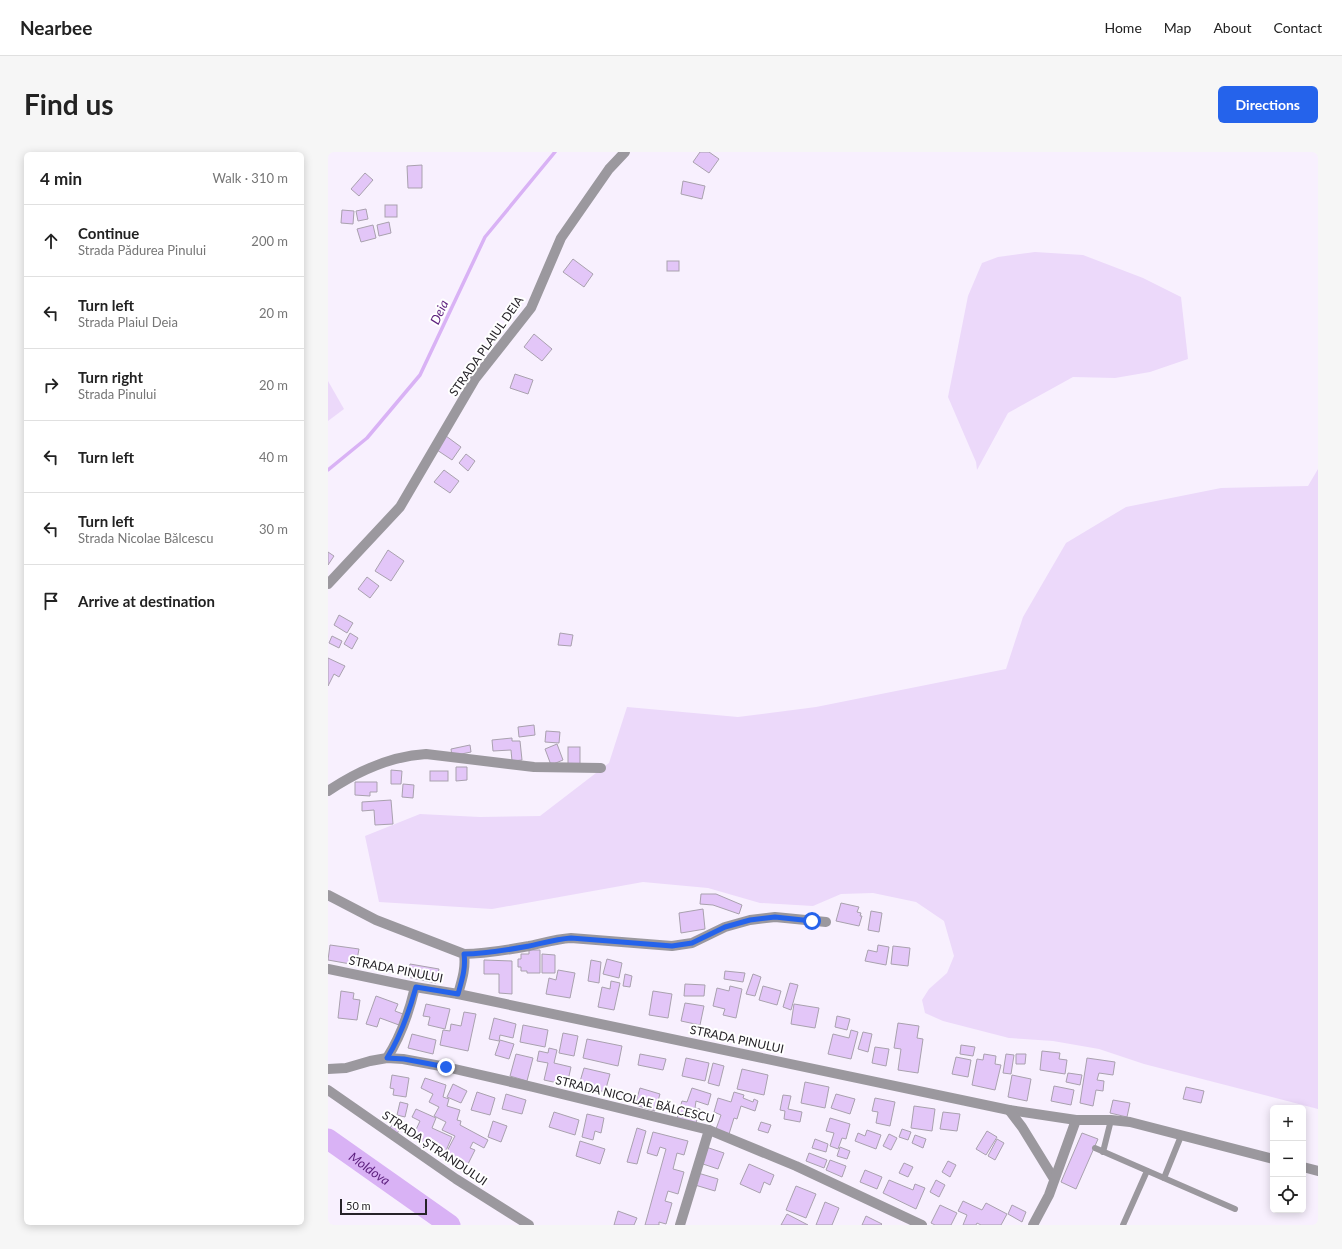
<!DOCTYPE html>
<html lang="en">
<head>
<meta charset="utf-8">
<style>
	body { margin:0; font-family:Lato,sans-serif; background:#f6f6f6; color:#222 }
	.controls { position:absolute; right:12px; bottom:12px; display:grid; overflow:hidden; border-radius:6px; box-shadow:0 2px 10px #0003 }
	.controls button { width:36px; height:36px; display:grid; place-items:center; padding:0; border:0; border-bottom:1px solid #e0e0e0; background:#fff; color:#222; font:20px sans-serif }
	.scale { position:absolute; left:12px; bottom:10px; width:87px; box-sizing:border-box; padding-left:4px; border:2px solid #262328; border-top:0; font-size:11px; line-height:14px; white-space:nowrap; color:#262328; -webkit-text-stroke:3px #fff; paint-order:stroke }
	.stop { position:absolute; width:12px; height:12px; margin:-9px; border:3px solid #2563eb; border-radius:50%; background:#fff }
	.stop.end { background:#2563eb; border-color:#fff; box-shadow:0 1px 4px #0008 }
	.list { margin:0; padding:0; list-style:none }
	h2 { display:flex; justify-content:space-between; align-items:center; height:52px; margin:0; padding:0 16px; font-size:17px }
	h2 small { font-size:13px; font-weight:400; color:#767676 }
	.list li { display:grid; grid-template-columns:26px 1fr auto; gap:12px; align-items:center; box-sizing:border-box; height:72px; padding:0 16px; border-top:1px solid #e0e0e0 }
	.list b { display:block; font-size:15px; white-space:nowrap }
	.list p { margin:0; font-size:13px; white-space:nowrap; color:#767676 }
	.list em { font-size:13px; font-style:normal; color:#767676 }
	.icon { flex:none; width:22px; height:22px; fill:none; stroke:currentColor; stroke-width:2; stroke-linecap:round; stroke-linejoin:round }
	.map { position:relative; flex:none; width:990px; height:1073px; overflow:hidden; border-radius:6px }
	header { display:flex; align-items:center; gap:24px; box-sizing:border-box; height:56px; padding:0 20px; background:#fff; border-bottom:1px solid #e0e0e0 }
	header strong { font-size:19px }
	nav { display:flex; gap:22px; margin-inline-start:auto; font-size:14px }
	.intro { display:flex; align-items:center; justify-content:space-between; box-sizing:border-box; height:96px; padding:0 24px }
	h1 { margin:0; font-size:28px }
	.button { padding:10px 18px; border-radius:6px; background:#2563eb; color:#fff; font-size:14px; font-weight:700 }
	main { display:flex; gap:24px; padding:0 24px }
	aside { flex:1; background:#fff; border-radius:6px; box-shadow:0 2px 10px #0003 }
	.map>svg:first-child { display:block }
</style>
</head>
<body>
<header>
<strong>Nearbee</strong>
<nav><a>Home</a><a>Map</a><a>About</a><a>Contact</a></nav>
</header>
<div class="intro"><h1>Find us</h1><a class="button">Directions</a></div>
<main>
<aside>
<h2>4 min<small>Walk · 310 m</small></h2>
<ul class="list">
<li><svg class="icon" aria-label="ahead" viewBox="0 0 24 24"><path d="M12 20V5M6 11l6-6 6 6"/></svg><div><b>Continue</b><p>Strada Pădurea Pinului</p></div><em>200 m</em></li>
<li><svg class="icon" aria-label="left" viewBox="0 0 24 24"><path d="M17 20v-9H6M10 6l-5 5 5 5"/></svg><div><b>Turn left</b><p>Strada Plaiul Deia</p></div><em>20 m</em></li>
<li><svg class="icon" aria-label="right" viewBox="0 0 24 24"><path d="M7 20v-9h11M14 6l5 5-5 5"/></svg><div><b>Turn right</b><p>Strada Pinului</p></div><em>20 m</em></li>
<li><svg class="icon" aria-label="left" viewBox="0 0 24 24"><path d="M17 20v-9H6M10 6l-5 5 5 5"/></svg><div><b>Turn left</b></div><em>40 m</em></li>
<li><svg class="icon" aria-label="left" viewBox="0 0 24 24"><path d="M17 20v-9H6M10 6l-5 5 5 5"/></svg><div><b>Turn left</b><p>Strada Nicolae Bălcescu</p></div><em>30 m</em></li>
<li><svg class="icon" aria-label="arrive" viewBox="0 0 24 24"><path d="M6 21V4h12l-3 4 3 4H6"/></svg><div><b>Arrive at destination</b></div></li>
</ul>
</aside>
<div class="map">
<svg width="990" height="1073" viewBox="0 0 990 1073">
	<rect width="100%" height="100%" fill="#f8f0fe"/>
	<!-- green -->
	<g fill="#ecd9fa">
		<path d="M707,100L755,103L815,126L853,145L860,207L822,220L787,226L745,225L680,261L649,318L648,310L620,245L640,144L654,111L670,105Z"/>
		<path d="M0,229L16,257L0,269Z"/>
		<path d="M990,317V957L816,912L771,897L725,889L681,886L615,869L597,861L594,848L601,837L619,821L626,804L616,769L588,750L545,741L513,742L485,754L432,751L380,736L315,730L164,757L51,750L37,684L92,662L152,665L212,664L281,611L299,555L410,565L488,555L678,517L695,465L738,391L798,355L893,336L980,334Z"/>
	</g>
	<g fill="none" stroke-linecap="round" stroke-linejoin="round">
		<!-- stream -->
		<path stroke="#d9b2f5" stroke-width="3.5" d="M0,318L39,286L92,223L157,85L227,0"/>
		<!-- river -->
		<path stroke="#d9b2f5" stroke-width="21" id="s1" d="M0,987L122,1073"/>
	</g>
	<!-- building -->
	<g fill="#e3c6f8" stroke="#a9a1ae">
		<path d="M372,0H381L391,7L381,21L365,10Z"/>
		<path d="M94,13V36H80L79,14Z"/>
		<path d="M37,21L45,28L31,44L23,37Z"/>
		<path d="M355,29L377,34L374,47L353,42Z"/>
		<rect x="57" y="53" width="12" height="12"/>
		<path d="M38,57L40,67L30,69L28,59Z"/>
		<path d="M14,58L26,59L25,72L13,71Z"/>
		<path d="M61,70L63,81L51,84L49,73Z"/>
		<path d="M45,73L48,86L33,90L29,77Z"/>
		<path d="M245,107L265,122L256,135L235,120Z"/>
		<rect x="339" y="109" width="12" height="10"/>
		<path d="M206,182L224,197L214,209L196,195Z"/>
		<path d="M187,222L205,228L200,242L182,236Z"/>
		<path d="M118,284L133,295L124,308L109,298Z"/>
		<path d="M138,302L147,309L140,319L131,311Z"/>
		<path d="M116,318L131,329L122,341L106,330Z"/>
		<path d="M60,398L76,409L63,429L47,419Z"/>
		<path d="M0,400L6,404L0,413Z"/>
		<path d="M39,425L51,434L42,446L30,437Z"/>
		<path d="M11,463L25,471L19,481L6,473Z"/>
		<path d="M22,481L30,486L24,497L16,492Z"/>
		<path d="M232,481L245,483L243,494L230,493Z"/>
		<path d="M4,484L14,489L11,496L1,491Z"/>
		<path d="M0,506L17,514L11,525L6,522L0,534Z"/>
		<path d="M206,573L207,583L191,585L190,575Z"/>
		<path d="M218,579L232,580L231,591L217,590Z"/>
		<path d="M184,586V589H192L194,608L184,609L183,598L165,599L164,588Z"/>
		<path d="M229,592L235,608L223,613L217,597Z"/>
		<path d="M142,593L143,600L124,604L123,597Z"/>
		<rect x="240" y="595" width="12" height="18"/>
		<path d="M128,615H139V628L128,629Z"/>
		<path d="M63,618L74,619L73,632H63Z"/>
		<rect x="102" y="619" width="18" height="10"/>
		<path d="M27,630H49V640H42V644L27,643Z"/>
		<path d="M75,632L86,633L85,646L74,645Z"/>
		<path d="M63,648L65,672L47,673L46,658L34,659V650Z"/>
		<path d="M373,742H388L414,753L411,762L385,753L372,752Z"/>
		<path d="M513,751L531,755L529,760L533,761L532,764H534L531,774L508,769Z"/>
		<path d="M375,757L377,777L353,781L351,761Z"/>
		<path d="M543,759L554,761L551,780L540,778Z"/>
		<path d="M2,793L31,797L28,813L0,808Z"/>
		<path d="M550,793L561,795L558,813L537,809L540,798L549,800Z"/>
		<path d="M565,794L582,796L580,814L563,812Z"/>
		<path d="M201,798H212V821H199V819H193V815H190V807H193V802H201Z"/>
		<path d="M214,802L227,803V821H214Z"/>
		<path d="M279,807L294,811L291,826L275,822Z"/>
		<path d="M156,808L184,809V842L171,841V822H156Z"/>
		<path d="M263,808L273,810L271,831L260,829Z"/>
		<path d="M82,812L111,817L108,831L79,825Z"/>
		<path d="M230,818L247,821L242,846L218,842L221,826L228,828Z"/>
		<path d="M397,819L417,821L415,830L396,827Z"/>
		<path d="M297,822L304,824L302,835L295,834Z"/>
		<path d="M425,822L433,825L427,844L418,842Z"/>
		<path d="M283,829L292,831L286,858L270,855L274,835L282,837Z"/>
		<path d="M462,831L470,833L463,858L455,855Z"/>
		<path d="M357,832L377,833L376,844H356Z"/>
		<path d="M402,834L414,837L408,866L395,863L397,857L385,854L389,836L401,839Z"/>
		<path d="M435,834L453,839L449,853L431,848Z"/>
		<path d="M13,839L26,841L25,847L32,848L29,868L10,866Z"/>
		<path d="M325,839L344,842L340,866L321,863Z"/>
		<path d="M48,844L70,852L67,859L75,862L71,873L52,866L49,875L38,872Z"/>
		<path d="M357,851L376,854L372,873L353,869Z"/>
		<path d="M98,852L122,857L117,877L100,873L102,865L95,864Z"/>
		<path d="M466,852L491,856L487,876L463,872Z"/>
		<path d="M136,860L148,862L140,899L112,893L115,878L122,879L123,872L133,874Z"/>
		<path d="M509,864L522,867L519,878L507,875Z"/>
		<path d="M166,866L188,872L185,886L172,883L171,889L161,887Z"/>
		<path d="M570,871L591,874L589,886L595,887L590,921L570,918L573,897L566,896Z"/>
		<path d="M195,873L220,878L217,895L192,890Z"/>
		<path d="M523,878L530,880L523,907L500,902L505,882L521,886Z"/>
		<path d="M535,880L544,882L540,900L530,897Z"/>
		<path d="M235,881L250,884L246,904L231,901Z"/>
		<path d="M84,882L108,888L105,902L80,896Z"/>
		<path d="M259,887L294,894L290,914L255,906Z"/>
		<path d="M172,888L186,892L181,907L167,903Z"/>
		<path d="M633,893L647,895L645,904L632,902Z"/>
		<path d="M547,895L561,897L558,914L544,911Z"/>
		<path d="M221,896L229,898L226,911L243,915L239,933L216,928L220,911L209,909L211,899L220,901Z"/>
		<path d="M714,899L732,901L731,907L739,908L737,922L712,918Z"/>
		<path d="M188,902L205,906L199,929L182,924Z"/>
		<path d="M312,902L338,907L335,918L310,913Z"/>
		<path d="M656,902L668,904L667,912L673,913L667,938L644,933L649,907L655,908Z"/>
		<path d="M678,902L686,903L683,922L675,921Z"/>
		<path d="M688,902H698L697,912H688Z"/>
		<path d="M628,905L643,908L640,925L624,922Z"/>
		<path d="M358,906L381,911L377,929L354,924Z"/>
		<path d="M759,906L787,910L785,923L771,921L769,928L776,929L775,939L768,938L765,954L752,951Z"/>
		<path d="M385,911L396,914L391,934L380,931Z"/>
		<path d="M256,916L282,922L277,940L251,933Z"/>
		<path d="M414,917L440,923L436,943L409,937Z"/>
		<path d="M740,921L754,923L752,933L738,930Z"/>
		<path d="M64,923L81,926L78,945L65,943L66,937L62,936Z"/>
		<path d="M684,923L703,927L699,949L680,945Z"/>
		<path d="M97,926L118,933L115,945L121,947L119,954L132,958L129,968L133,969L132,973L160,988L156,996L145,990L142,996L147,998L139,1014L117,1003L127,984L114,978L118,970L106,964L111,955L101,950L105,942L93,936Z"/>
		<path d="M477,930L501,935L497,956L473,951Z"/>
		<path d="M125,932L139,939L133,951L119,945Z"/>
		<path d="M726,934L746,938L743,953L723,949Z"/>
		<path d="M858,935L876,939L873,951L855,947Z"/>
		<path d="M312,936L332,942L327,959L307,953Z"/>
		<path d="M364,936L383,942L380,953L368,949L367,956L372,957L368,971L349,966L354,949L359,950Z"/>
		<path d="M149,940L167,946L162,963L143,958Z"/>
		<path d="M406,940L416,943L415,946L425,950L426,947L430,949L427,959L413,954L409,967L406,966L401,982L388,977L393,963L386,960L390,946L403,950Z"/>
		<path d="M178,942L198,948L194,962L174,957Z"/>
		<path d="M508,942L527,947L522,962L503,956Z"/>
		<path d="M455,943L463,944L460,957L474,960L472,970L456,967L457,959L452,958Z"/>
		<path d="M547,946L567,950L562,974L548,971L550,960L544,959Z"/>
		<path d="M785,948L802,951L799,965L782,961Z"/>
		<path d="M72,950L80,952L77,965L69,963Z"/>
		<path d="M586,954L607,957L604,979L583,976Z"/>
		<path d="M88,957L108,966L104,976L124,985L116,1003L92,992L95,986L86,982L92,969L84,965Z"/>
		<path d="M226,960L251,968L247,983L221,975Z"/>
		<path d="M615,960L632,962L629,979L612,977Z"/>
		<path d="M259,962L276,966L273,981L267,979L265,988L254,985Z"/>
		<path d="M502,966L522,972L518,987L514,986L510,997L502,994L506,981L498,979Z"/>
		<path d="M66,968L74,972L68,984L60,981Z"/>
		<path d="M165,969L179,974L173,990L160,985Z"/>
		<path d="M433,970L443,973L440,981L430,978Z"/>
		<path d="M309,976L318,979L309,1012L299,1010Z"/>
		<path d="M574,977L583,980L580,988L571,985Z"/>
		<path d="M539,978L553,983L548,997L527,989L530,981L537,984Z"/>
		<path d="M659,979L669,985L658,1003L648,997Z"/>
		<path d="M325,980L360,989L356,1003L349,1001L345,1017L356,1020L350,1042L340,1039L337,1049L344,1051L338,1072L331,1070V1073H317L338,997L332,995L329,1004L319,1001Z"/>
		<path d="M754,981L770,987L748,1037L733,1030Z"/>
		<path d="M561,982L569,986L563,998L555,994Z"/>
		<path d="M587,983L598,987L595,996L584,991Z"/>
		<path d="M487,987L500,992L498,1000L484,996Z"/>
		<path d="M669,987L676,991L667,1008L660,1004Z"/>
		<path d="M252,989L277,997L272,1012L248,1004Z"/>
		<path d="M378,995L396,1001L390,1017L372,1011Z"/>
		<path d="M512,995L522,999L519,1007L509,1004Z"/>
		<path d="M481,1001L499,1008L496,1016L478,1009Z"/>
		<path d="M502,1008L518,1014L514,1025L498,1018Z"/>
		<path d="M620,1009L628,1013L622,1025L614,1020Z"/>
		<path d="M576,1011L585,1015L580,1025L571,1021Z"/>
		<path d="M421,1012L446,1023L442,1033L436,1030L432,1041L412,1032Z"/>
		<path d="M537,1018L554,1025L549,1037L532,1030Z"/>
		<path d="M370,1021L390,1027L387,1039L367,1033Z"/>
		<path d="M561,1028L585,1038L587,1032L597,1036L588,1057L555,1041Z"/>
		<path d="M608,1028L617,1033L611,1045L602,1040Z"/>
		<path d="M468,1034L488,1042L478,1066L458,1058Z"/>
		<path d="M635,1049L654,1058L658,1051L679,1062L673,1073H653L649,1071L648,1073H635L639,1063L630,1059Z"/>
		<path d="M497,1050L511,1056L504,1073H488Z"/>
		<path d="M612,1053L629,1061L623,1073H607L603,1071Z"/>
		<path d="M684,1053L698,1060L694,1070L680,1062Z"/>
		<path d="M290,1059L309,1066L306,1073H286Z"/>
		<path d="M459,1062L480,1073H453Z"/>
		<path d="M538,1064L554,1072L553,1073H534Z"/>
	</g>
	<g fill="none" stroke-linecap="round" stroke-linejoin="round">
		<!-- lane -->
		<g stroke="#9b989e" stroke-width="6">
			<path d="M767,996L907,1057"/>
			<path d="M775,1000L783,968"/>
			<path d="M836,1026L853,984"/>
			<path d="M795,1073L819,1019"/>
		</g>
		<!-- street -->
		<g stroke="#9b989e" stroke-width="10">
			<path d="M0,432L72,355L147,227L203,156L233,86L281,17L297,0"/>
			<path d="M0,639C30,619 62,604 98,602L206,615L273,616"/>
			<path d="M0,743L48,768L136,802C138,816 134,828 130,842"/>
			<path d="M136,802C158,802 179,798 201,794C215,791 228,787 243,786L344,794L364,791L397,775L422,768L447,765L498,770"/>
			<path d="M0,817L87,835L130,842L681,958L748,968H783L802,970L945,1007"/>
			<path d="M59,906C73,884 81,861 87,835"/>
			<path d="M0,917L18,916L42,909L59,906L75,907L118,915L205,935L381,978L468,1014L594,1073"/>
			<path d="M0,938L128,1027L201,1073"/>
			<path d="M681,958L694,975L726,1027"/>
			<path d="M975,1015L990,1019"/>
			<path d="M352,1073L381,978"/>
			<path d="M705,1073L721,1043L748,968"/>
		</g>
	</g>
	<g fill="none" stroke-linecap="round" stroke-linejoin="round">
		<!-- route -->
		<path stroke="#2563eb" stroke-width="5" d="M118,915L76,907L59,906C73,884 81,860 88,835L130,842C134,828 138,816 136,802C158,802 179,798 201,794C215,791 229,787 243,786L344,794L364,791L397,775L422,768L447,765L484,769"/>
	</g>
	<g text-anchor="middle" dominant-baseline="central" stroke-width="4" stroke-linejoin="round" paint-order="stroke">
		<!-- street labels -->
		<g font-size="12" fill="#262328" stroke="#fff">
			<text transform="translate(158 194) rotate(-55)">STRADA PLAIUL DEIA</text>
			<text transform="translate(68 817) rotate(11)">STRADA PINULUI</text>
			<text transform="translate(409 887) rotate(12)">STRADA PINULUI</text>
			<text transform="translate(307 947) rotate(14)">STRADA NICOLAE BĂLCESCU</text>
			<text transform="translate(107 996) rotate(34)">STRADA ȘTRANDULUI</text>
		</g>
		<!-- water labels -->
		<g font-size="13" font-style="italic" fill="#5c1e7d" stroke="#fff">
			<text transform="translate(111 160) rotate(-65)">Deia</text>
			<text stroke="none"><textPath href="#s1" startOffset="51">Moldova</textPath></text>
		</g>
	</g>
</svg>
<div class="controls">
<button>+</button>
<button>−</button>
<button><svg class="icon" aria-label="locate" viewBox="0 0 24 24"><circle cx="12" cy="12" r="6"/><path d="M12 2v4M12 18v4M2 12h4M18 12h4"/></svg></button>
</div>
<div class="scale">50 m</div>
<div class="stop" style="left:484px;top:769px"></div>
<div class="stop end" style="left:118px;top:915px"></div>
</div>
</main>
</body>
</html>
